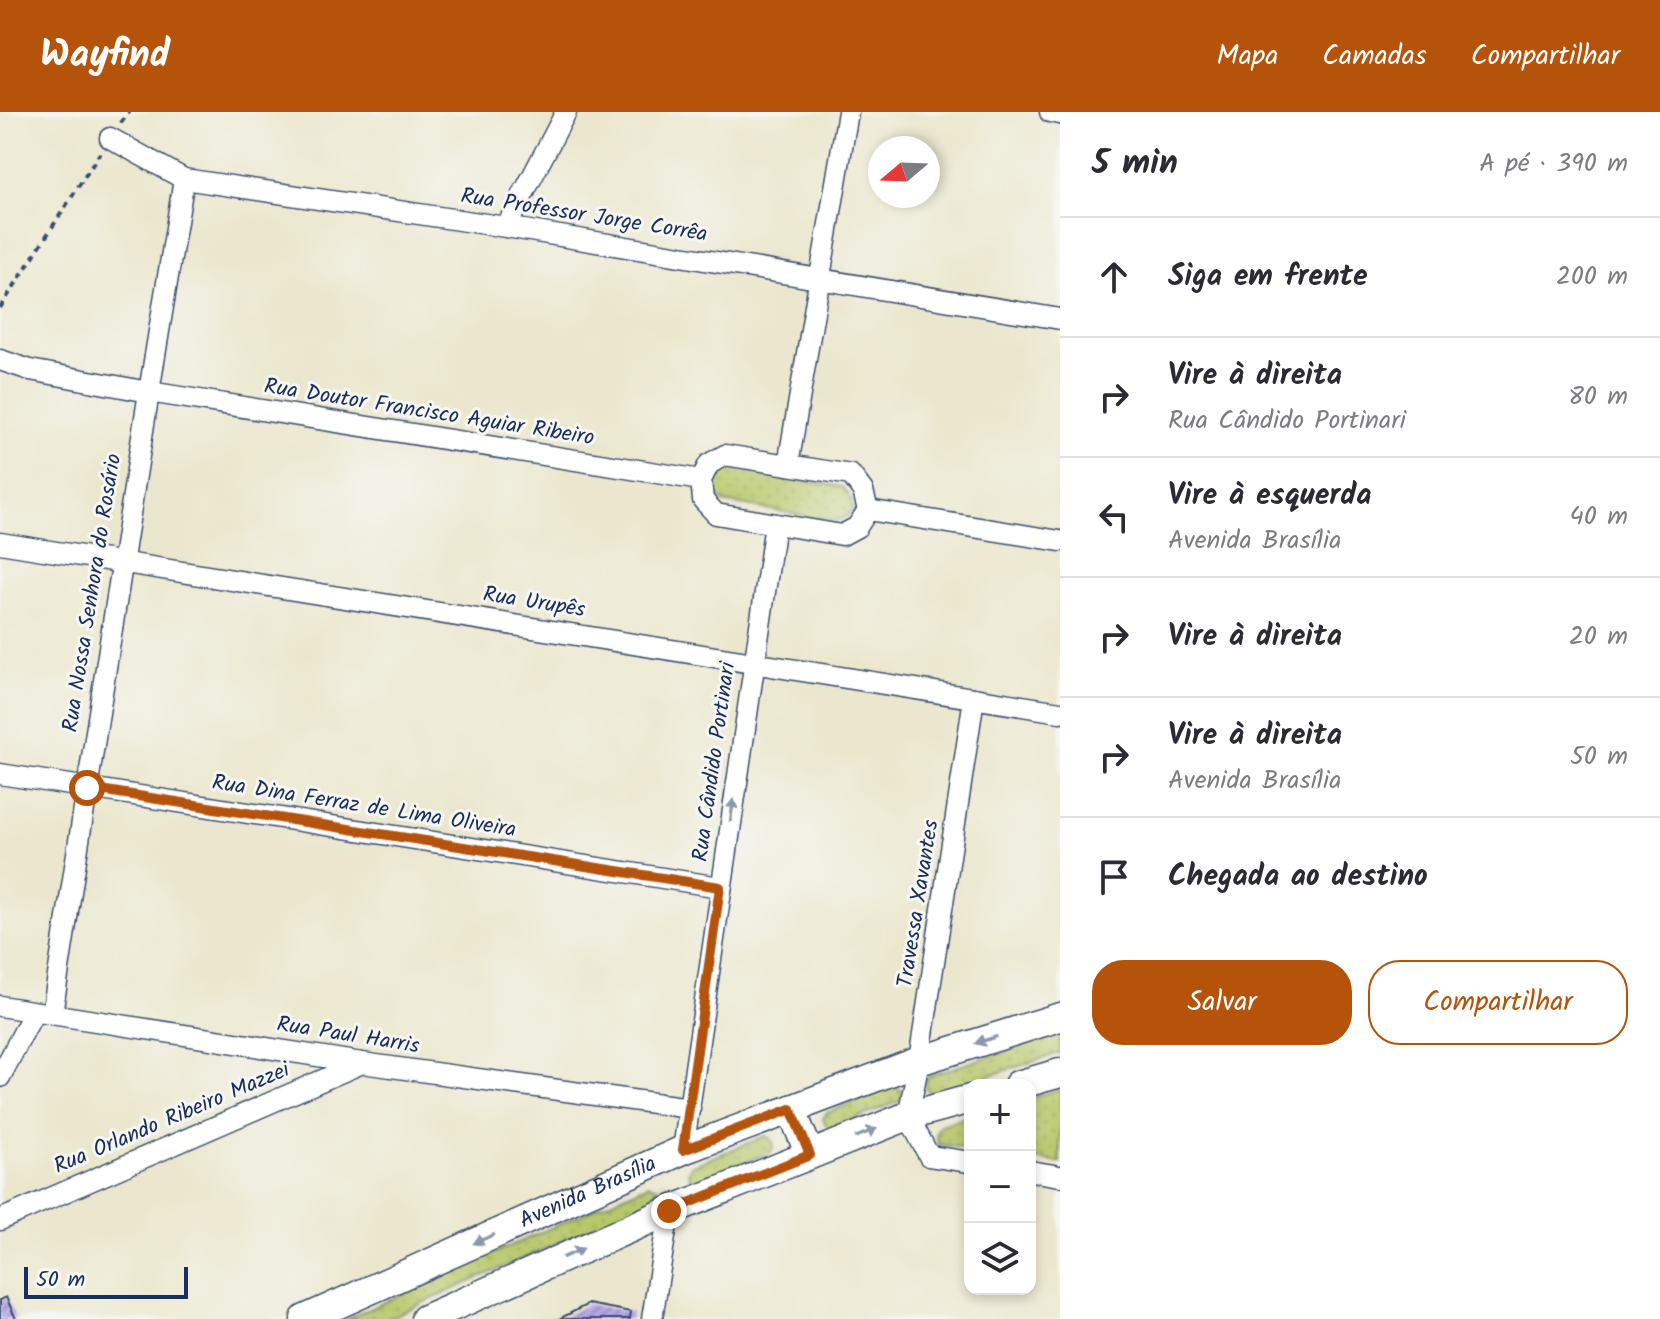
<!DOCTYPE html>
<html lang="pt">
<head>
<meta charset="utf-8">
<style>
	body { margin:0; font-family:Kalam,sans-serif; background:#f7f7f7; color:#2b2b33 }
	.controls { position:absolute; right:24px; bottom:24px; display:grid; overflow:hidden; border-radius:16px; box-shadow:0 4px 12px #0003 }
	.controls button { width:72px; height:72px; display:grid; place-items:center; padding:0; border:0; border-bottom:2px solid #e1e1e2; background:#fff; color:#2b2b33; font:40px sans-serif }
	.compass { position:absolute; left:868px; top:24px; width:72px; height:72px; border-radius:50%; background:#fff; box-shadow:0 4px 12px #0003; rotate:251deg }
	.scale { position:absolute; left:24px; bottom:20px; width:164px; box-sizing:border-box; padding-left:8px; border:4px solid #1b2f5e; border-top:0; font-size:22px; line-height:28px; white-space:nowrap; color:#1b2f5e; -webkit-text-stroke:6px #f6f6f2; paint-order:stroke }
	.stop { position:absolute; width:24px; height:24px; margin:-18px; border:6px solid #b45309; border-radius:50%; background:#fff }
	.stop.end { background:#b45309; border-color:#fff; box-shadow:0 2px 8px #0008 }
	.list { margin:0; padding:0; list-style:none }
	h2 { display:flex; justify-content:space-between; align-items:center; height:104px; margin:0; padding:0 32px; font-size:34px }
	h2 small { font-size:26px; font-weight:400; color:#7c7c81 }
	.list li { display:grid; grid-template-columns:52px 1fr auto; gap:24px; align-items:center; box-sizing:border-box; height:120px; padding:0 32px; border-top:2px solid #e1e1e2 }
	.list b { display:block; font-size:30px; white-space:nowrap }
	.list p { margin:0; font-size:26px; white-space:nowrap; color:#7c7c81 }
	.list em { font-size:26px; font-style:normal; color:#7c7c81 }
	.actions { display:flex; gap:16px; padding:24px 32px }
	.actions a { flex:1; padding:18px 0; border:2px solid #b45309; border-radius:32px; text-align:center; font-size:28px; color:#b45309 }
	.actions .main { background:#b45309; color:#fff }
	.icon { flex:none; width:44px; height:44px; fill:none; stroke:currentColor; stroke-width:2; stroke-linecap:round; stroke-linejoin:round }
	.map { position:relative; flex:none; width:1060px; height:1207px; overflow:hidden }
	header { display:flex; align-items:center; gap:48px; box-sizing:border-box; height:112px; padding:0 40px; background:#b45309; color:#fff }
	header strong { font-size:38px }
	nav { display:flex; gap:44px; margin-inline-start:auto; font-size:28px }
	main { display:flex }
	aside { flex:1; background:#fff }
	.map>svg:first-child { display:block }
</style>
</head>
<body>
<header>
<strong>Wayfind</strong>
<nav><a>Mapa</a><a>Camadas</a><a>Compartilhar</a></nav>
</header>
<main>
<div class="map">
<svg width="1060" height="1207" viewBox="0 0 1060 1207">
	<defs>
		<pattern id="green-dots" width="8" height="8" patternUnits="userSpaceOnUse" patternTransform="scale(2)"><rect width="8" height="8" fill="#b8c769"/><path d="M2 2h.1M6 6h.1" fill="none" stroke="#9eab5d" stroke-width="1.8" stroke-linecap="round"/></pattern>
		<pattern id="building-hatch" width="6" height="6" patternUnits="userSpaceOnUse" patternTransform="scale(2)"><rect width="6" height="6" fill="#b5a7e8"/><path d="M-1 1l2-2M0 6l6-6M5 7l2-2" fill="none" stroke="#9288bf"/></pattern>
	</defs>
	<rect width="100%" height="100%" fill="#f6f6f2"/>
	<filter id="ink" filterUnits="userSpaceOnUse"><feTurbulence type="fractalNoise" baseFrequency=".0125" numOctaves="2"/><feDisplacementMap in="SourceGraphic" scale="16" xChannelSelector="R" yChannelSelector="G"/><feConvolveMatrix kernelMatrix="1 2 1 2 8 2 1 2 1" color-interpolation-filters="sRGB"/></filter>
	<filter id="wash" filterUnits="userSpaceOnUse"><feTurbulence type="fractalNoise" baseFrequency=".006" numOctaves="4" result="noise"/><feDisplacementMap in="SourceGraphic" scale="32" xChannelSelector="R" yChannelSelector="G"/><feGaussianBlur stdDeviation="1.8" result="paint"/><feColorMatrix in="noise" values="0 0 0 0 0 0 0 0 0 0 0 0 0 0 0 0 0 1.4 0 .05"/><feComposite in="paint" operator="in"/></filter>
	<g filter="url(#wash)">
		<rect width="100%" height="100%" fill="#ebe7ce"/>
		<!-- green -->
		<g fill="url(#green-dots)" stroke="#6a7b64" stroke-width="2">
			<path d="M728,356L842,375L850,384L853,396L846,405L836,409L723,390C710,377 713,365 728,356Z"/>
			<path d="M1060,923V941L932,982L926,977L925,970L928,964L1024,933Z"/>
			<path d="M895,974L900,977L903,984L900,989L832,1016L826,1013L823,1007L826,1001Z"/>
			<path d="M1060,977V1051L1030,1046V986Z"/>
			<path d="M970,1004V1037L938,1032L936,1021L940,1013Z"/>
			<path d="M766,1024L771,1026L774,1033L771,1040L695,1069L690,1066L688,1060L691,1054Z"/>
			<path d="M649,1072L658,1075L659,1080L656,1087L387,1207H347Z"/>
		</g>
		<g id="blocks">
			<!-- building -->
			<g fill="url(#building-hatch)">
				<path d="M6,1185L16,1207H0V1188Z"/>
				<path d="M588,1192L631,1200L630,1207H559Z"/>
			</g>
		</g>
	</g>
	<g filter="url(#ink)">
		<use href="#blocks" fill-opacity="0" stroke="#3a4b6f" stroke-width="2"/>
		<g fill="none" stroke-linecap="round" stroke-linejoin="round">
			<!-- street casing -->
			<g stroke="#3a4b6f" stroke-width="23">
				<g id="street">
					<path d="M1050,0L1060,2"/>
					<path d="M110,26L184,67L506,115L1060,207"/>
					<path d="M506,115L566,0"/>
					<path d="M0,248L30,258L149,280L701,368"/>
					<path d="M725,343L851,363L863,379L868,398L857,415L842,423L716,402L703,388L701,368L709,352Z"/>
					<path d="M788,353L848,0"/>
					<path d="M868,398L1060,429"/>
					<path d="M0,431L1060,600"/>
					<path d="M0,662L720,775"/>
					<path d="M0,894L362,951L690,996"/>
					<path d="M52,902L149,280L184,67"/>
					<path d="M0,965L34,900"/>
					<path d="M683,1038L775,412"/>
					<path d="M970,1050L929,1044L908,1004L919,949L974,586"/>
					<path d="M1030,1059L1060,1064"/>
					<path d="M0,1108L362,951"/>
					<path d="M652,1207L669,1099"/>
				</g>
			</g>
			<!-- secondary casing -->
			<g stroke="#3a4b6f" stroke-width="31">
				<g id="secondary">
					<path d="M1018,973L1060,961"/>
					<path d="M791,997L810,1043"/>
					<path id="s1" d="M305,1207L683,1038L919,949L1060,905"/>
					<path d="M425,1207L669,1099L908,1004L970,987"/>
				</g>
			</g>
			<!-- path -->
			<g stroke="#3a4b6f" stroke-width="4" stroke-dasharray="6 6" stroke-linecap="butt">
				<path d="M121,11L129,0"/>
				<path d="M0,196L100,41"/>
			</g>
			<!-- street -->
			<use href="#street" stroke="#fff" stroke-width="20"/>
			<!-- secondary -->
			<use href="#secondary" stroke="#fff" stroke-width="28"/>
		</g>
		<!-- one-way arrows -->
		<defs><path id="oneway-solid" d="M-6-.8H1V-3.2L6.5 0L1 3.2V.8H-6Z" transform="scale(2)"/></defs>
		<g fill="#8d97ae">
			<use href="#oneway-solid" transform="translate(732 698) rotate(-82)"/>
			<use href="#oneway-solid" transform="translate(986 928) rotate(162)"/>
			<use href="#oneway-solid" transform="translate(866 1021) rotate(-22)"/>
			<use href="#oneway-solid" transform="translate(484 1127) rotate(156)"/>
			<use href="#oneway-solid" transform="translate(573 1141) rotate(-24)"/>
		</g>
	</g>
	<g fill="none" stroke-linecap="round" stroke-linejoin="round" filter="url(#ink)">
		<!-- route -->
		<path stroke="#b45309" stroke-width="10" d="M87,676L720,775L683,1038L791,997L810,1043L669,1099"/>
	</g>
	<g text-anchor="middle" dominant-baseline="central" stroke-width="6" stroke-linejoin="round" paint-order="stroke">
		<!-- street labels -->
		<g font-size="22" fill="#1b2f5e" stroke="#f6f6f2">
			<text transform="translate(584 104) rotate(9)">Rua Professor Jorge Corrêa</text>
			<text transform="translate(429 301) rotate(9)">Rua Doutor Francisco Aguiar Ribeiro</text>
			<text transform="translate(93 481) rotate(-81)">Rua Nossa Senhora do Rosário</text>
			<text transform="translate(534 491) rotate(9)">Rua Urupês</text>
			<text transform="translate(715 650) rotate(-82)">Rua Cândido Portinari</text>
			<text transform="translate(364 695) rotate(9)">Rua Dina Ferraz de Lima Oliveira</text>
			<text transform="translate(919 792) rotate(-81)">Travessa Xavantes</text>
			<text transform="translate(348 924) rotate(9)">Rua Paul Harris</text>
			<text transform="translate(172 1007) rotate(-23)">Rua Orlando Ribeiro Mazzei</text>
			<text stroke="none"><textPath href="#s1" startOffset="310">Avenida Brasília</textPath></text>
		</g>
	</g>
</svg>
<div class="controls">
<button>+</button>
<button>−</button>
<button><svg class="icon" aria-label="layers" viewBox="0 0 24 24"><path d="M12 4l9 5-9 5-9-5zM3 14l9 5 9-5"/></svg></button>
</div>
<svg class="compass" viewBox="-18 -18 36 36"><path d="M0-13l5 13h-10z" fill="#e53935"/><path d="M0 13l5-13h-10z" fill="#7c7c81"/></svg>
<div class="scale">50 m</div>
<div class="stop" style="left:87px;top:676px"></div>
<div class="stop end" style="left:669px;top:1099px"></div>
</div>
<aside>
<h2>5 min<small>A pé · 390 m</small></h2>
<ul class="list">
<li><svg class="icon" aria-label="ahead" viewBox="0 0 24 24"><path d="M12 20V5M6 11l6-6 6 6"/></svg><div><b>Siga em frente</b></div><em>200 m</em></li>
<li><svg class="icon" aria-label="right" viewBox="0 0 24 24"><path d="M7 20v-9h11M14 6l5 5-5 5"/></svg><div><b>Vire à direita</b><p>Rua Cândido Portinari</p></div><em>80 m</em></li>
<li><svg class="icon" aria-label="left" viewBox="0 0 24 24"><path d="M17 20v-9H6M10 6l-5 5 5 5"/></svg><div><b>Vire à esquerda</b><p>Avenida Brasília</p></div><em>40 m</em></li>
<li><svg class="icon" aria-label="right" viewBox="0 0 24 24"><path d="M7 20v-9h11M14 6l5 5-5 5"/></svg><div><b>Vire à direita</b></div><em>20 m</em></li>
<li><svg class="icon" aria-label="right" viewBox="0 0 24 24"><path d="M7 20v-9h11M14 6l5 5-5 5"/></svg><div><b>Vire à direita</b><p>Avenida Brasília</p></div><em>50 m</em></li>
<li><svg class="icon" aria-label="arrive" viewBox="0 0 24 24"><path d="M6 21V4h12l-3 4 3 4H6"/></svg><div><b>Chegada ao destino</b></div></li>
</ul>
<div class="actions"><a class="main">Salvar</a><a>Compartilhar</a></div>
</aside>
</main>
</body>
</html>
